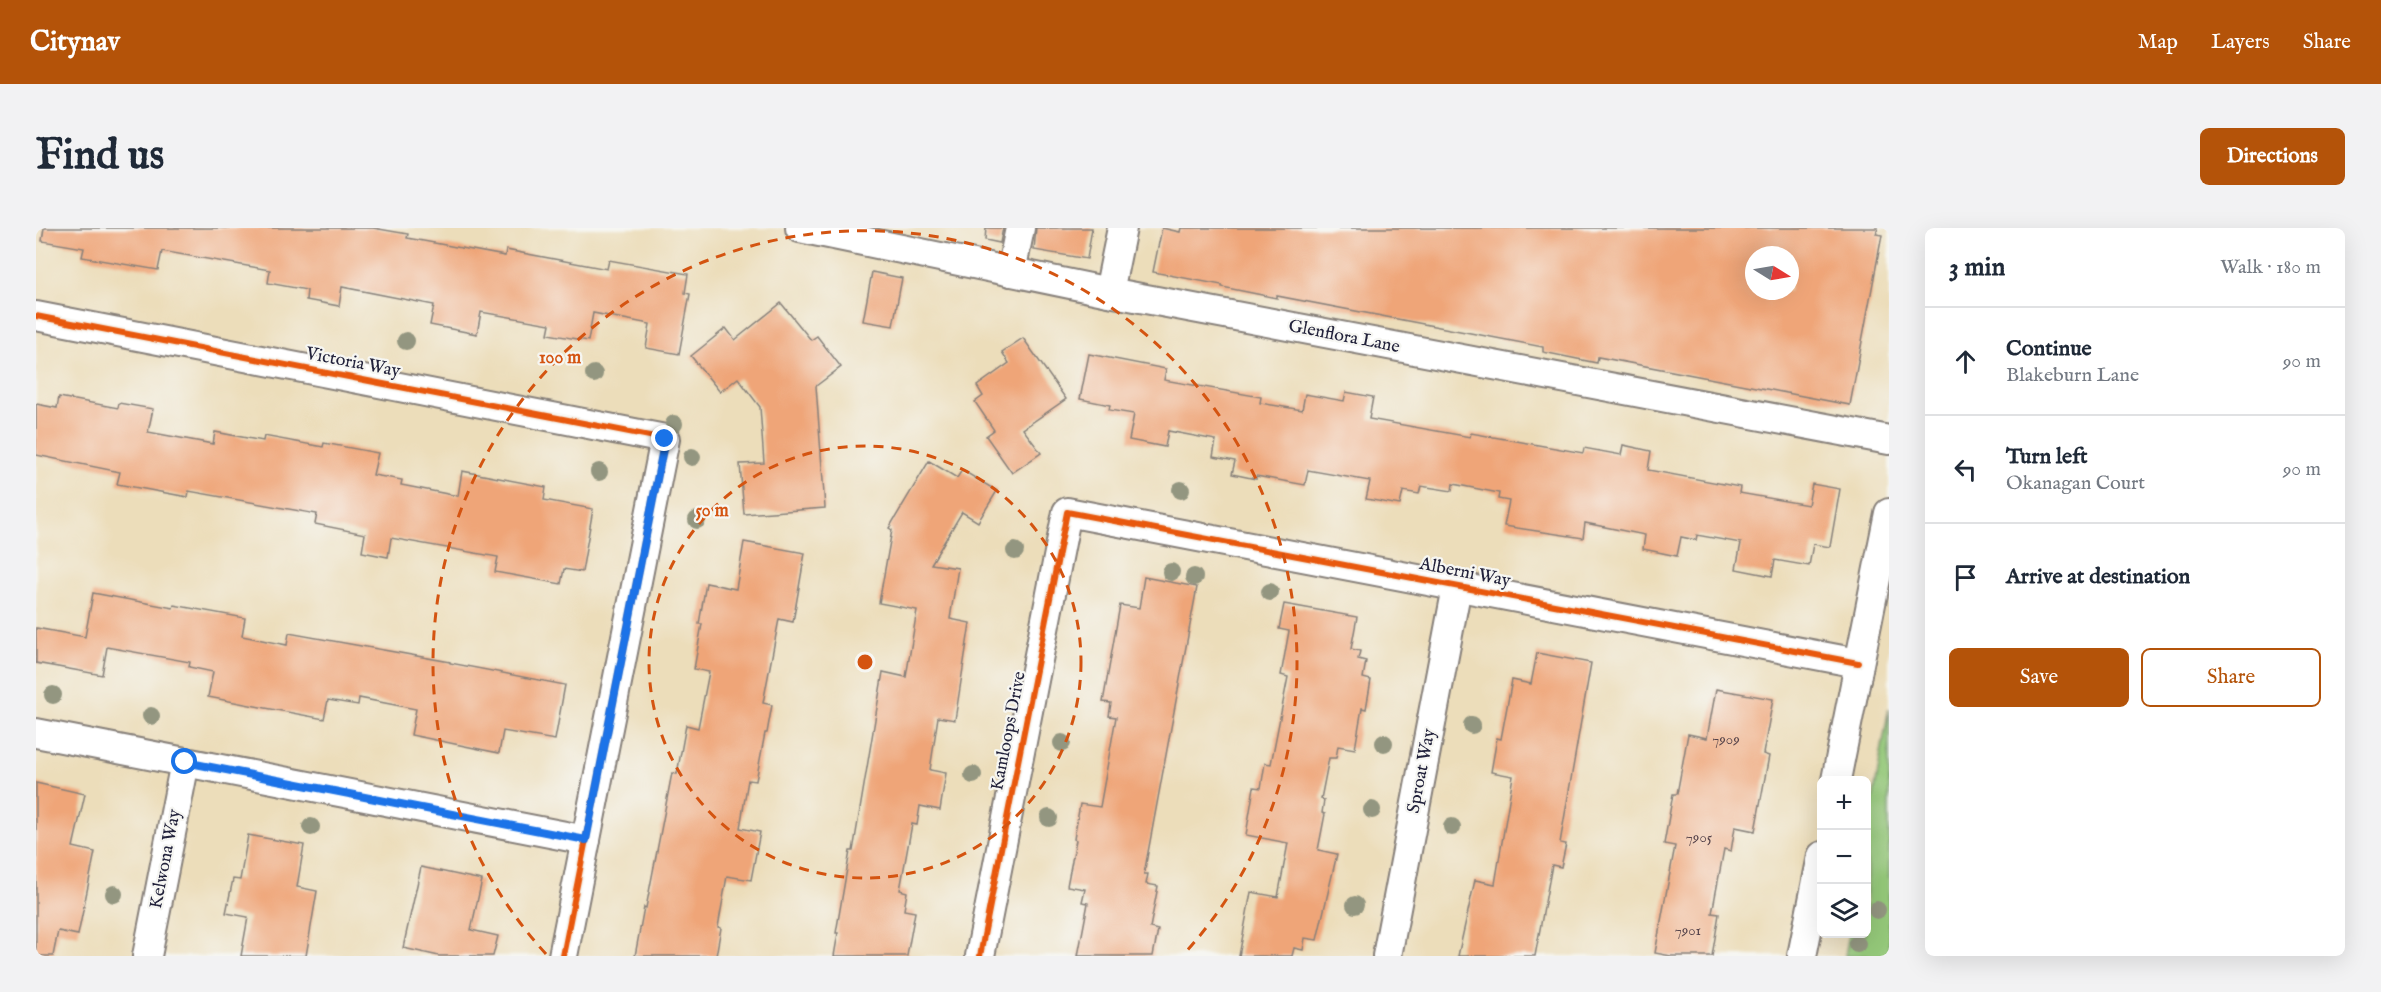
<!DOCTYPE html>
<html lang="en">
<head>
<meta charset="utf-8">
<style>
	body { margin:0; font-family:"IM FELL English",serif; background:#f2f2f3; color:#1f2937 }
	.controls { position:absolute; right:18px; bottom:18px; display:grid; overflow:hidden; border-radius:9px; box-shadow:0 6px 24px #0002 }
	.controls button { width:54px; height:54px; display:grid; place-items:center; padding:0; border:0; border-bottom:2px solid #e0e1e3; background:#fff; color:#1f2937; font:30px sans-serif }
	.compass { position:absolute; left:1709px; top:18px; width:54px; height:54px; border-radius:50%; background:#fff; box-shadow:0 6px 24px #0002; rotate:101deg }
	.stop { position:absolute; width:18px; height:18px; margin:-14px; border:4px solid #1a73e8; border-radius:50%; background:#fff }
	.stop.end { background:#1a73e8; border-color:#fff; box-shadow:0 2px 6px #0008 }
	.list { margin:0; padding:0; list-style:none }
	h2 { display:flex; justify-content:space-between; align-items:center; height:78px; margin:0; padding:0 24px; font-size:26px }
	h2 small { font-size:20px; font-weight:400; color:#747a83 }
	.list li { display:grid; grid-template-columns:39px 1fr auto; gap:18px; align-items:center; box-sizing:border-box; height:108px; padding:0 24px; border-top:2px solid #e0e1e3 }
	.list b { display:block; font-size:22px; white-space:nowrap }
	.list p { margin:0; font-size:20px; white-space:nowrap; color:#747a83 }
	.list em { font-size:20px; font-style:normal; color:#747a83 }
	.actions { display:flex; gap:12px; padding:18px 24px }
	.actions a { flex:1; padding:14px 0; border:2px solid #b45309; border-radius:9px; text-align:center; font-size:21px; color:#b45309 }
	.actions .main { background:#b45309; color:#fff }
	.icon { flex:none; width:33px; height:33px; fill:none; stroke:currentColor; stroke-width:2; stroke-linecap:round; stroke-linejoin:round }
	.map { position:relative; flex:none; width:1853px; height:728px; overflow:hidden; border-radius:9px }
	header { display:flex; align-items:center; gap:36px; box-sizing:border-box; height:84px; padding:0 30px; background:#b45309; color:#fff }
	header strong { font-size:28px }
	nav { display:flex; gap:33px; margin-inline-start:auto; font-size:21px }
	.intro { display:flex; align-items:center; justify-content:space-between; box-sizing:border-box; height:144px; padding:0 36px }
	h1 { margin:0; font-size:42px }
	.button { padding:15px 27px; border-radius:9px; background:#b45309; color:#fff; font-size:21px; font-weight:700 }
	main { display:flex; gap:36px; padding:0 36px }
	aside { flex:1; background:#fff; border-radius:9px; box-shadow:0 6px 24px #0002 }
	.map>svg:first-child { display:block }
</style>
</head>
<body>
<header>
<strong>Citynav</strong>
<nav><a>Map</a><a>Layers</a><a>Share</a></nav>
</header>
<div class="intro"><h1>Find us</h1><a class="button">Directions</a></div>
<main>
<div class="map">
<svg width="1853" height="728" viewBox="0 0 1853 728">
	<rect width="100%" height="100%" fill="#f6f6f2"/>
	<filter id="ink" filterUnits="userSpaceOnUse"><feTurbulence type="fractalNoise" baseFrequency=".0167" numOctaves="2"/><feDisplacementMap in="SourceGraphic" scale="12" xChannelSelector="R" yChannelSelector="G"/><feConvolveMatrix kernelMatrix="1 2 1 2 8 2 1 2 1" color-interpolation-filters="sRGB"/></filter>
	<filter id="wash" filterUnits="userSpaceOnUse"><feTurbulence type="fractalNoise" baseFrequency=".008" numOctaves="4" result="noise"/><feDisplacementMap in="SourceGraphic" scale="24" xChannelSelector="R" yChannelSelector="G"/><feGaussianBlur stdDeviation="1.35" result="paint"/><feColorMatrix in="noise" values="0 0 0 0 0 0 0 0 0 0 0 0 0 0 0 0 0 1.4 0 .05"/><feComposite in="paint" operator="in"/></filter>
	<g filter="url(#wash)">
		<rect width="100%" height="100%" fill="#ecddba"/>
		<!-- green -->
		<path fill="#94c879" stroke="#5b755a" stroke-width="1.5" d="M1853,480V728H1809L1813,706H1830L1831,606Z"/>
		<g id="blocks">
			<!-- building -->
			<g fill="#efa578" fill-rule="evenodd">
				<path d="M8,0H337L372,6L371,10L469,28L470,22L571,41L573,32L652,46L649,65L654,66L643,126L610,120L614,96L557,85L552,113L512,106L514,96L445,84L441,106L394,97L398,77L306,59L303,78L270,72L271,62L232,55L234,42L126,23L122,42L46,29L48,20L6,13Z"/>
				<path d="M950,0H967L964,15L949,12Z"/>
				<path d="M1000,0H1056L1051,31L998,22Z"/>
				<path d="M1126,0L1144,4L1145,0H1842L1840,6L1846,7L1814,177L1562,129L1561,135L1507,124V119L1241,68V70L1186,59V57L1117,44ZM1718,27H1754V63H1718Z"/>
				<path d="M836,44L866,50L857,98L827,93Z"/>
				<path d="M745,75L775,112L781,108L805,139L780,158L789,280L708,286L704,236L728,235L724,179L702,150L684,164L655,128L690,100L699,112Z"/>
				<path d="M987,110L1030,171L987,201L1005,225L976,245L950,208L958,202L939,174L947,168L941,158L973,135L966,124Z"/>
				<path d="M1053,126L1130,141L1128,152L1225,169L1224,175L1266,182L1269,166L1308,173L1310,164L1337,169L1333,191L1434,209L1435,205L1547,225L1548,220L1585,227L1587,217L1615,223L1612,242L1704,259L1703,265L1772,277L1776,256L1804,261L1794,319L1777,316L1773,338L1739,332L1736,348L1700,341L1705,315L1661,307L1660,312L1645,309L1641,328L1607,321L1609,307L1549,295L1547,310L1468,298L1473,273L1462,271L1463,265L1417,256L1416,263L1385,258L1383,266L1367,263L1364,277L1330,271L1334,253L1272,242L1269,257L1220,248V251L1196,246L1199,233L1177,229L1180,212L1132,203L1129,219L1093,212L1098,186L1073,182L1074,177L1044,171Z"/>
				<path d="M23,169L82,180L83,175L117,181L112,204L177,216L179,204L227,213L228,208L287,219L288,215L342,225L337,247L366,252L365,257L422,268L426,243L510,259L508,272L557,281L546,344L528,341L525,356L459,344L462,329L355,310L352,329L326,324L329,306L279,296L281,286L153,263L152,269L81,256L84,244L0,227V176L21,180Z"/>
				<path d="M893,233L921,250L926,242L961,263L942,294L926,284L895,336L922,340L914,391L934,395L919,492L902,489L894,542L910,545L904,582L884,578L881,597L876,596L864,662L871,664L868,682L879,684L871,728H798L802,705H800L814,623H817L847,444L870,449L881,382L843,375L856,302L853,300Z"/>
				<path d="M708,314L769,325L757,394L743,391L727,475L736,477L731,505H729L720,553L712,552L704,600L724,604L715,652L691,648L682,699L685,700L680,728H599L608,679L610,680L636,545L641,546L650,497L662,500L673,444L658,441L666,396H663L670,355L700,361Z"/>
				<path d="M1108,349L1161,359L1108,646H1112L1110,656L1122,658L1114,700L1122,702L1117,728H1042L1052,675L1046,674L1049,661L1031,658L1040,612L1038,611L1044,576L1064,579L1080,489L1073,488L1075,475L1067,474L1084,377L1103,380Z"/>
				<path d="M57,365L137,380L138,377L209,390L206,408L251,417L253,405L414,434V435L529,457L519,512L467,503L463,525L375,507L380,481L323,470L322,477L292,472L288,491L172,469L177,444L153,439L154,434L71,419L66,447L0,435V400L49,409Z"/>
				<path d="M1248,376L1321,389L1315,421L1324,423L1322,431L1330,433L1327,450L1335,452L1330,481L1326,480L1319,521L1302,518L1300,530H1293L1285,571L1288,572L1286,585L1289,586L1282,622L1301,626L1281,712L1269,710L1267,722L1258,720L1256,728H1203L1215,664L1242,669L1252,615L1210,607L1218,559L1225,560L1229,535L1235,536L1252,449L1245,447L1253,403L1243,401Z"/>
				<path d="M1501,425L1555,435L1524,615L1530,616L1525,639L1516,637L1499,728H1422L1439,652L1459,656L1477,548L1455,544L1461,510L1465,511L1476,452L1495,456Z"/>
				<path d="M1680,461L1737,471L1727,526L1733,528L1719,603L1699,599L1695,623L1688,621L1676,685L1683,686L1676,728H1635L1619,725L1639,618L1628,616L1637,566H1641L1652,506L1671,510Z"/>
				<path d="M0,555L49,566L37,619L59,624L42,707L22,703L17,728H0Z"/>
				<path d="M212,607L268,617L261,659L281,663L270,728H205L212,689L190,685L197,651L204,652Z"/>
				<path d="M385,639L446,652L435,702L462,708L457,728H403L367,720Z"/>
			</g>
		</g>
	</g>
	<g filter="url(#ink)">
		<use href="#blocks" fill-opacity="0" stroke="#87807a" stroke-width="1.5"/>
		<g fill="none" stroke-linecap="round" stroke-linejoin="round">
			<!-- minor casing -->
			<g stroke="#87807a" stroke-width="32">
				<g id="minor">
					<path d="M764,0L1073,64L1853,212"/>
					<path d="M975,44L984,0"/>
					<path d="M1073,64L1086,0"/>
					<path d="M0,88L629,211L527,728"/>
					<path d="M0,505L550,612"/>
					<path d="M1800,552L1853,285"/>
					<path d="M111,728L149,534"/>
					<path d="M944,728L1031,284L1822,435"/>
					<path d="M1351,728L1421,359"/>
					<path d="M1766,728L1786,628"/>
				</g>
			</g>
			<!-- minor -->
			<use href="#minor" stroke="#fff" stroke-width="28"/>
			<!-- cycleway casing -->
			<g stroke="#f6f6f2" stroke-width="10">
				<g id="cycleway">
					<path d="M0,88L629,211L527,728"/>
					<path d="M944,728L1031,284L1822,435"/>
				</g>
			</g>
			<!-- cycleway -->
			<use href="#cycleway" stroke="#e8590c" stroke-width="6"/>
		</g>
		<!-- trees -->
		<g fill="#939680">
			<circle cx="370" cy="113" r="9"/>
			<circle cx="558" cy="146" r="9"/>
			<circle cx="638" cy="196" r="9"/>
			<circle cx="656" cy="229" r="9"/>
			<circle cx="563" cy="244" r="9"/>
			<circle cx="1145" cy="262" r="9"/>
			<circle cx="661" cy="292" r="9"/>
			<circle cx="979" cy="323" r="9"/>
			<circle cx="1135" cy="344" r="9"/>
			<circle cx="1158" cy="349" r="9"/>
			<circle cx="1234" cy="364" r="9"/>
			<circle cx="17" cy="467" r="9"/>
			<circle cx="115" cy="488" r="9"/>
			<circle cx="1436" cy="497" r="9"/>
			<circle cx="1026" cy="515" r="9"/>
			<circle cx="1348" cy="515" r="9"/>
			<circle cx="937" cy="547" r="9"/>
			<circle cx="1336" cy="582" r="9"/>
			<circle cx="1013" cy="590" r="9"/>
			<circle cx="275" cy="599" r="9"/>
			<circle cx="1416" cy="599" r="9"/>
			<circle cx="78" cy="666" r="9"/>
			<circle cx="1319" cy="677" r="9"/>
			<circle cx="1841" cy="682" r="9"/>
			<circle cx="1821" cy="716" r="9"/>
		</g>
	</g>
	<g fill="none" stroke-linecap="round" stroke-linejoin="round" filter="url(#ink)">
		<!-- route -->
		<path stroke="#1a73e8" stroke-width="8" d="M149,534L550,612L629,211"/>
	</g>
	<!-- distance rings -->
	<g fill="none" stroke="#d45411" stroke-width="3" stroke-dasharray="10 8">
		<circle cx="829" cy="434" r="216"/>
		<path d="M510 726A432 432 0 1 1 1148 726"/>
	</g>
	<g text-anchor="middle" dominant-baseline="central" stroke-width="4.5" stroke-linejoin="round" paint-order="stroke">
		<!-- number labels -->
		<g font-size="15" fill="#55434a">
			<text x="1690" y="511">7909</text>
			<text x="1663" y="609">7905</text>
			<text x="1652" y="702">7901</text>
		</g>
		<!-- street labels -->
		<g font-size="18" fill="#22223b" stroke="#f6f6f2">
			<text transform="translate(1308 109) rotate(11)">Glenflora Lane</text>
			<text transform="translate(317 135) rotate(11)">Victoria Way</text>
			<text transform="translate(1429 345) rotate(11)">Alberni Way</text>
			<text transform="translate(973 503) rotate(-79)">Kamloops Drive</text>
			<text transform="translate(1386 543) rotate(-79)">Sproat Way</text>
			<text transform="translate(130 631) rotate(-79)">Kelwona Way</text>
		</g>
	</g>
	<circle cx="829" cy="434" r="9" fill="#d45411" stroke="#f6f6f2" stroke-width="3"/>
	<g font-size="18" text-anchor="middle" font-weight="bold" fill="#d45411" stroke="#f6f6f2" stroke-width="4.5" stroke-linejoin="round" paint-order="stroke">
		<text x="524" y="135">100 m</text>
		<text x="676" y="288">50 m</text>
	</g>
</svg>
<div class="controls">
<button>+</button>
<button>−</button>
<button><svg class="icon" aria-label="layers" viewBox="0 0 24 24"><path d="M12 4l9 5-9 5-9-5zM3 14l9 5 9-5"/></svg></button>
</div>
<svg class="compass" viewBox="-18 -18 36 36"><path d="M0-13l5 13h-10z" fill="#e53935"/><path d="M0 13l5-13h-10z" fill="#747a83"/></svg>
<div class="stop" style="left:149px;top:534px"></div>
<div class="stop end" style="left:629px;top:211px"></div>
</div>
<aside>
<h2>3 min<small>Walk · 180 m</small></h2>
<ul class="list">
<li><svg class="icon" aria-label="ahead" viewBox="0 0 24 24"><path d="M12 20V5M6 11l6-6 6 6"/></svg><div><b>Continue</b><p>Blakeburn Lane</p></div><em>90 m</em></li>
<li><svg class="icon" aria-label="left" viewBox="0 0 24 24"><path d="M17 20v-9H6M10 6l-5 5 5 5"/></svg><div><b>Turn left</b><p>Okanagan Court</p></div><em>90 m</em></li>
<li><svg class="icon" aria-label="arrive" viewBox="0 0 24 24"><path d="M6 21V4h12l-3 4 3 4H6"/></svg><div><b>Arrive at destination</b></div></li>
</ul>
<div class="actions"><a class="main">Save</a><a>Share</a></div>
</aside>
</main>
</body>
</html>
